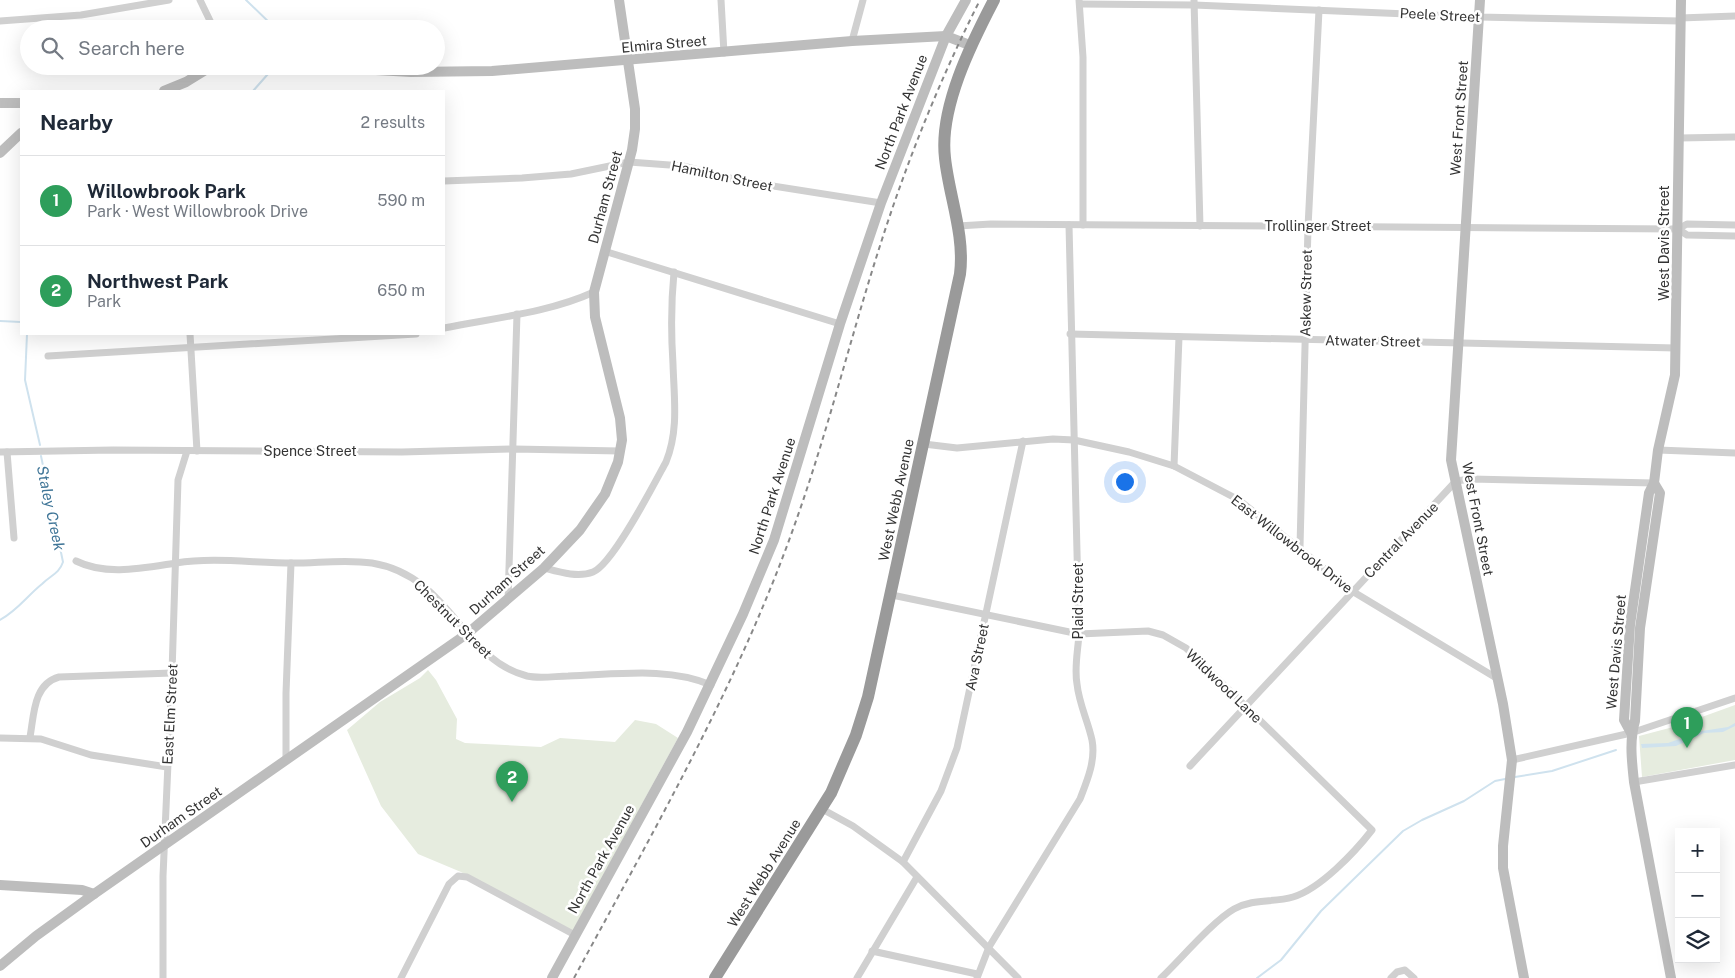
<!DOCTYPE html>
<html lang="en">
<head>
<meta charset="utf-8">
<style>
	body { margin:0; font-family:"Public Sans",sans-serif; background:#f2f2f3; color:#1f2937 }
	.controls { position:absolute; right:15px; bottom:15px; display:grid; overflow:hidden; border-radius:0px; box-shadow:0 5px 20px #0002 }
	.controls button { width:45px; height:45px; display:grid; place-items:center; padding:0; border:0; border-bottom:1px solid #e0e1e3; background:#fff; color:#1f2937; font:25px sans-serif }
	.you { position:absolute; left:1124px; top:481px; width:18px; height:18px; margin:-12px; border:4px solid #fff; border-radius:50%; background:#1a73e8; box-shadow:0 0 0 8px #1a73e833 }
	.badge { display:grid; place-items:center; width:32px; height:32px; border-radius:50%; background:#111827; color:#fff; font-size:16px; font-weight:700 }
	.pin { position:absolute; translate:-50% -41px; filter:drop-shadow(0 1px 2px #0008) }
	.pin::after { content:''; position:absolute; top:26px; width:18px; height:15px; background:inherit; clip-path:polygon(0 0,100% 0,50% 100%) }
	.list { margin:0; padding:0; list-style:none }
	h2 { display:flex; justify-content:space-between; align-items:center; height:65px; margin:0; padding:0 20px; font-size:21px }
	h2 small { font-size:16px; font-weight:400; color:#747a83 }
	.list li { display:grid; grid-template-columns:32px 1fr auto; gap:15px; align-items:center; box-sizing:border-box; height:90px; padding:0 20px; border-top:1px solid #e0e1e3 }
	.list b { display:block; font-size:19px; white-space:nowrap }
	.list p { margin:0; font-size:16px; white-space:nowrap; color:#747a83 }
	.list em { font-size:16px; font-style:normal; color:#747a83 }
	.icon { flex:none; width:28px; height:28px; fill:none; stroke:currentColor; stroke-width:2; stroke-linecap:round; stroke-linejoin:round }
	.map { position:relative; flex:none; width:1735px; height:978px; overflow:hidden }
	.search { position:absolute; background:#fff; box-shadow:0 5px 20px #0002; left:20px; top:20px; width:425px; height:55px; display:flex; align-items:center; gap:12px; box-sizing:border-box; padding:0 18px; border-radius:28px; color:#747a83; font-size:19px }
	.panel { position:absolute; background:#fff; box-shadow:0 5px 20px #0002; left:20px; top:90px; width:425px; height:245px; border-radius:0px }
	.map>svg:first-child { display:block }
</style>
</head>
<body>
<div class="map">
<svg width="1735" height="978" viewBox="0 0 1735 978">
	<rect width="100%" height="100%" fill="#fff"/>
	<!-- green -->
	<g fill="#e6ecdf">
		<path d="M428,670L436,680L457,719L456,739L465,743L541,747L560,738L615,742L635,720L656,724L678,738L572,932L461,872L418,854L381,806L347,730L380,702L420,678Z"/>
		<path d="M1735,705V760L1642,777L1639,736L1677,726Z"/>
	</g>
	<!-- water -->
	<path fill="#cfe2ee" d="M1735,723V726L1723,732L1704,733L1676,746L1642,748L1641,744L1668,743L1702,731L1728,727Z"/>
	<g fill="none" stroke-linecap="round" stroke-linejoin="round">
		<!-- stream -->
		<g stroke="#cfe2ee" stroke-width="2">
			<path d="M246,0L276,29"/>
			<path d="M253,91L275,66"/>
			<path d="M0,321L21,322"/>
			<path d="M27,334L25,380L40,445"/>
			<path d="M0,620C18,610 27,596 42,584C51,575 59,574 63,562L41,456"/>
			<path d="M1515,777L1552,771L1616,750"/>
			<path d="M1257,978L1281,960L1321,911L1403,831L1422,820L1464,801L1495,781L1505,779"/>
		</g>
		<!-- street -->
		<g stroke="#d0d0d0" stroke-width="7">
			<path d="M200,0L214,29"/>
			<path d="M721,0L724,53"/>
			<path d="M1079,0L1083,57V225"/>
			<path d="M1194,0L1200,226"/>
			<path d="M1080,4L1194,5L1479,17L1680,21"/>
			<path d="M1680,18L1735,16"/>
			<path d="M0,21L81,15L169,0"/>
			<path d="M852,41L863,0"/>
			<path d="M1679,138L1735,137"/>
			<path d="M444,181L522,178L571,174L629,162L683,166L741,181L881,203"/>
			<path d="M958,226L991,224L1678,229L1687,224L1735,225"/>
			<path d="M1678,229L1687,235L1735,236"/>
			<path d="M604,251L840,324"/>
			<path d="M444,328C493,318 548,313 594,292"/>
			<path d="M190,334L197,451"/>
			<path d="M1070,334L1676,348"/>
			<path d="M48,356L416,334"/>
			<path d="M924,444L957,448L1053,439L1074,440L1129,452L1174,466L1239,500L1352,591L1498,679"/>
			<path d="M1658,450L1735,453"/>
			<path d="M0,452L113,450L402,452L514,449L620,451"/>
			<path d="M7,452L14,538"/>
			<path d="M1174,466L1179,337"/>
			<path d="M1300,547L1308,227L1319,10"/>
			<path d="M76,561C106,576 143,568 176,563C213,557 254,563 293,563C318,563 347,559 372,563C451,576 461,659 527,676C540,679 556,676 568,676C613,675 668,666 711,685"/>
			<path d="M544,568C559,572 578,578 593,572C613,564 654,484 666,462C679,430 674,398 673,364C671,334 671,303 674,272"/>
			<path d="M892,595L1079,634L1148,631L1163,635L1186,648L1372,830C1355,852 1320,889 1293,897C1273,903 1254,898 1234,909C1213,921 1180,960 1161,978"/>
			<path d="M508,600L517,314"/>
			<path d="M30,737C34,716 33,684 59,677L172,673"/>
			<path d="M0,738L41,739L91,755L167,767"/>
			<path d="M286,760V693L291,563"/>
			<path d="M1512,760L1631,733L1735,698"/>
			<path d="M1190,766L1456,481L1471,479L1654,483"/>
			<path d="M1634,782L1735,765"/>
			<path d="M822,809L853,826L903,862L1018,978"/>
			<path d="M903,862L941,791L957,748L1023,441"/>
			<path d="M872,951L977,974"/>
			<path d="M163,978V876L172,673L178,480L187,451"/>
			<path d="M401,978L449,884L458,876L467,877L575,935"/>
			<path d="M857,978L917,877"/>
			<path d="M977,978L989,947L1080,799C1087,781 1096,760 1092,740C1088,721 1079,704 1077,684C1074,668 1078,650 1079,634L1069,225"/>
			<path d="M1391,978L1397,972L1405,970L1414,978"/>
		</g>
		<!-- secondary -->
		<g stroke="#bdbdbd" stroke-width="10">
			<path d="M1480,0L1451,460L1503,704L1512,760L1503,846V868L1524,978"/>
			<path d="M356,66L376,70L411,72L492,71L852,41L946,36L972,46"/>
			<path d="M164,91L186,82L212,66"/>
			<path d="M0,103H21"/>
			<path d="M0,153L21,133"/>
			<path d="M1654,483L1660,493L1640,628L1635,721C1629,741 1632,762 1634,782L1671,978"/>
			<path d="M1631,733L1624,720L1630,625L1649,493L1654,483L1658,450L1675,375L1681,0"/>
			<path d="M0,885L82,890L94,894"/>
			<path d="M0,966L36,936L94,894L468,633L544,568L580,530L605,494L618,462L622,440L620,418L595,317L594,292L632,150L635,129V109L619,0"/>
			<path d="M552,978L687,732L743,614L774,540L840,324L881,203L946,36L966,0"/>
		</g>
		<!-- highway -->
		<path stroke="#9a9a9a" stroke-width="12" d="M715,978L831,793L856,735L868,697L960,274C965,235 949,196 945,158C939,108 971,44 994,0"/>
		<!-- rail -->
		<path stroke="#888" stroke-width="2" stroke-dasharray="5 4" stroke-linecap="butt" d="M574,978C655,828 741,679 797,518C828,430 850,340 878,252C905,166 939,81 980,0"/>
	</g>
	<g text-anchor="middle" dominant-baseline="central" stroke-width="5" stroke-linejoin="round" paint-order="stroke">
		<!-- street labels -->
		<g font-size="14" fill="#333" stroke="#fff">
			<text transform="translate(1440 15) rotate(3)">Peele Street</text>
			<text transform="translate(664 44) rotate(-5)">Elmira Street</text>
			<text transform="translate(901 112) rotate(-69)">North Park Avenue</text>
			<text transform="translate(1459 118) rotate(-86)">West Front Street</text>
			<text transform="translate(722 176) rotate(12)">Hamilton Street</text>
			<text transform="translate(605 197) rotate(-75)">Durham Street</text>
			<text x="1318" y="226">Trollinger Street</text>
			<text transform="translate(1664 243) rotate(-90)">West Davis Street</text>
			<text transform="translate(1306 293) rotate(-89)">Askew Street</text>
			<text transform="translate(1373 341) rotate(1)">Atwater Street</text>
			<text x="310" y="451">Spence Street</text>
			<text transform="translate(772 496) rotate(-72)">North Park Avenue</text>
			<text transform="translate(896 500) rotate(-78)">West Webb Avenue</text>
			<text transform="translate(1478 519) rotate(79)">West Front Street</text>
			<text transform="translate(1401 540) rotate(-46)">Central Avenue</text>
			<text transform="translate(1292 544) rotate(38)">East Willowbrook Drive</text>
			<text transform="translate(507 580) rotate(-42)">Durham Street</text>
			<text transform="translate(1078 601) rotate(-90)">Plaid Street</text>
			<text transform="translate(453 619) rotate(45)">Chestnut Street</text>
			<text transform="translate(1616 652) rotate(-85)">West Davis Street</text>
			<text transform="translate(977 657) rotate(-78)">Ava Street</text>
			<text transform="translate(1224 686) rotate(44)">Wildwood Lane</text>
			<text transform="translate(170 714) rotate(-87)">East Elm Street</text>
			<text transform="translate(181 817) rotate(-35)">Durham Street</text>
			<text transform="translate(601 859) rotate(-61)">North Park Avenue</text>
			<text transform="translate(764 873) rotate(-58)">West Webb Avenue</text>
		</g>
		<!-- water labels -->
		<g font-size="15" font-style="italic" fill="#3f7597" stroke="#fff">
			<text transform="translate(51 508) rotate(78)">Staley Creek</text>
		</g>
	</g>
</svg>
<div class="controls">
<button>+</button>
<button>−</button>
<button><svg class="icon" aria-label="layers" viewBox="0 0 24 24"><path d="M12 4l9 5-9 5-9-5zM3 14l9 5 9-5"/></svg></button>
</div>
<div class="you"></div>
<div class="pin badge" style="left:1687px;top:748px;background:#2e9e5b">1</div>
<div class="pin badge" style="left:512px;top:802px;background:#2e9e5b">2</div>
<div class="search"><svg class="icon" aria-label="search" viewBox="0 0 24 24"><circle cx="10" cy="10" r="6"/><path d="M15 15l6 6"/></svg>Search here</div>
<section class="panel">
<h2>Nearby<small>2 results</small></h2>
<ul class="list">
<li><span class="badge" style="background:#2e9e5b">1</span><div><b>Willowbrook Park</b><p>Park · West Willowbrook Drive</p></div><em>590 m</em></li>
<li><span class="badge" style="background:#2e9e5b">2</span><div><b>Northwest Park</b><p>Park</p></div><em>650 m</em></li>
</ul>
</section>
</div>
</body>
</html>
